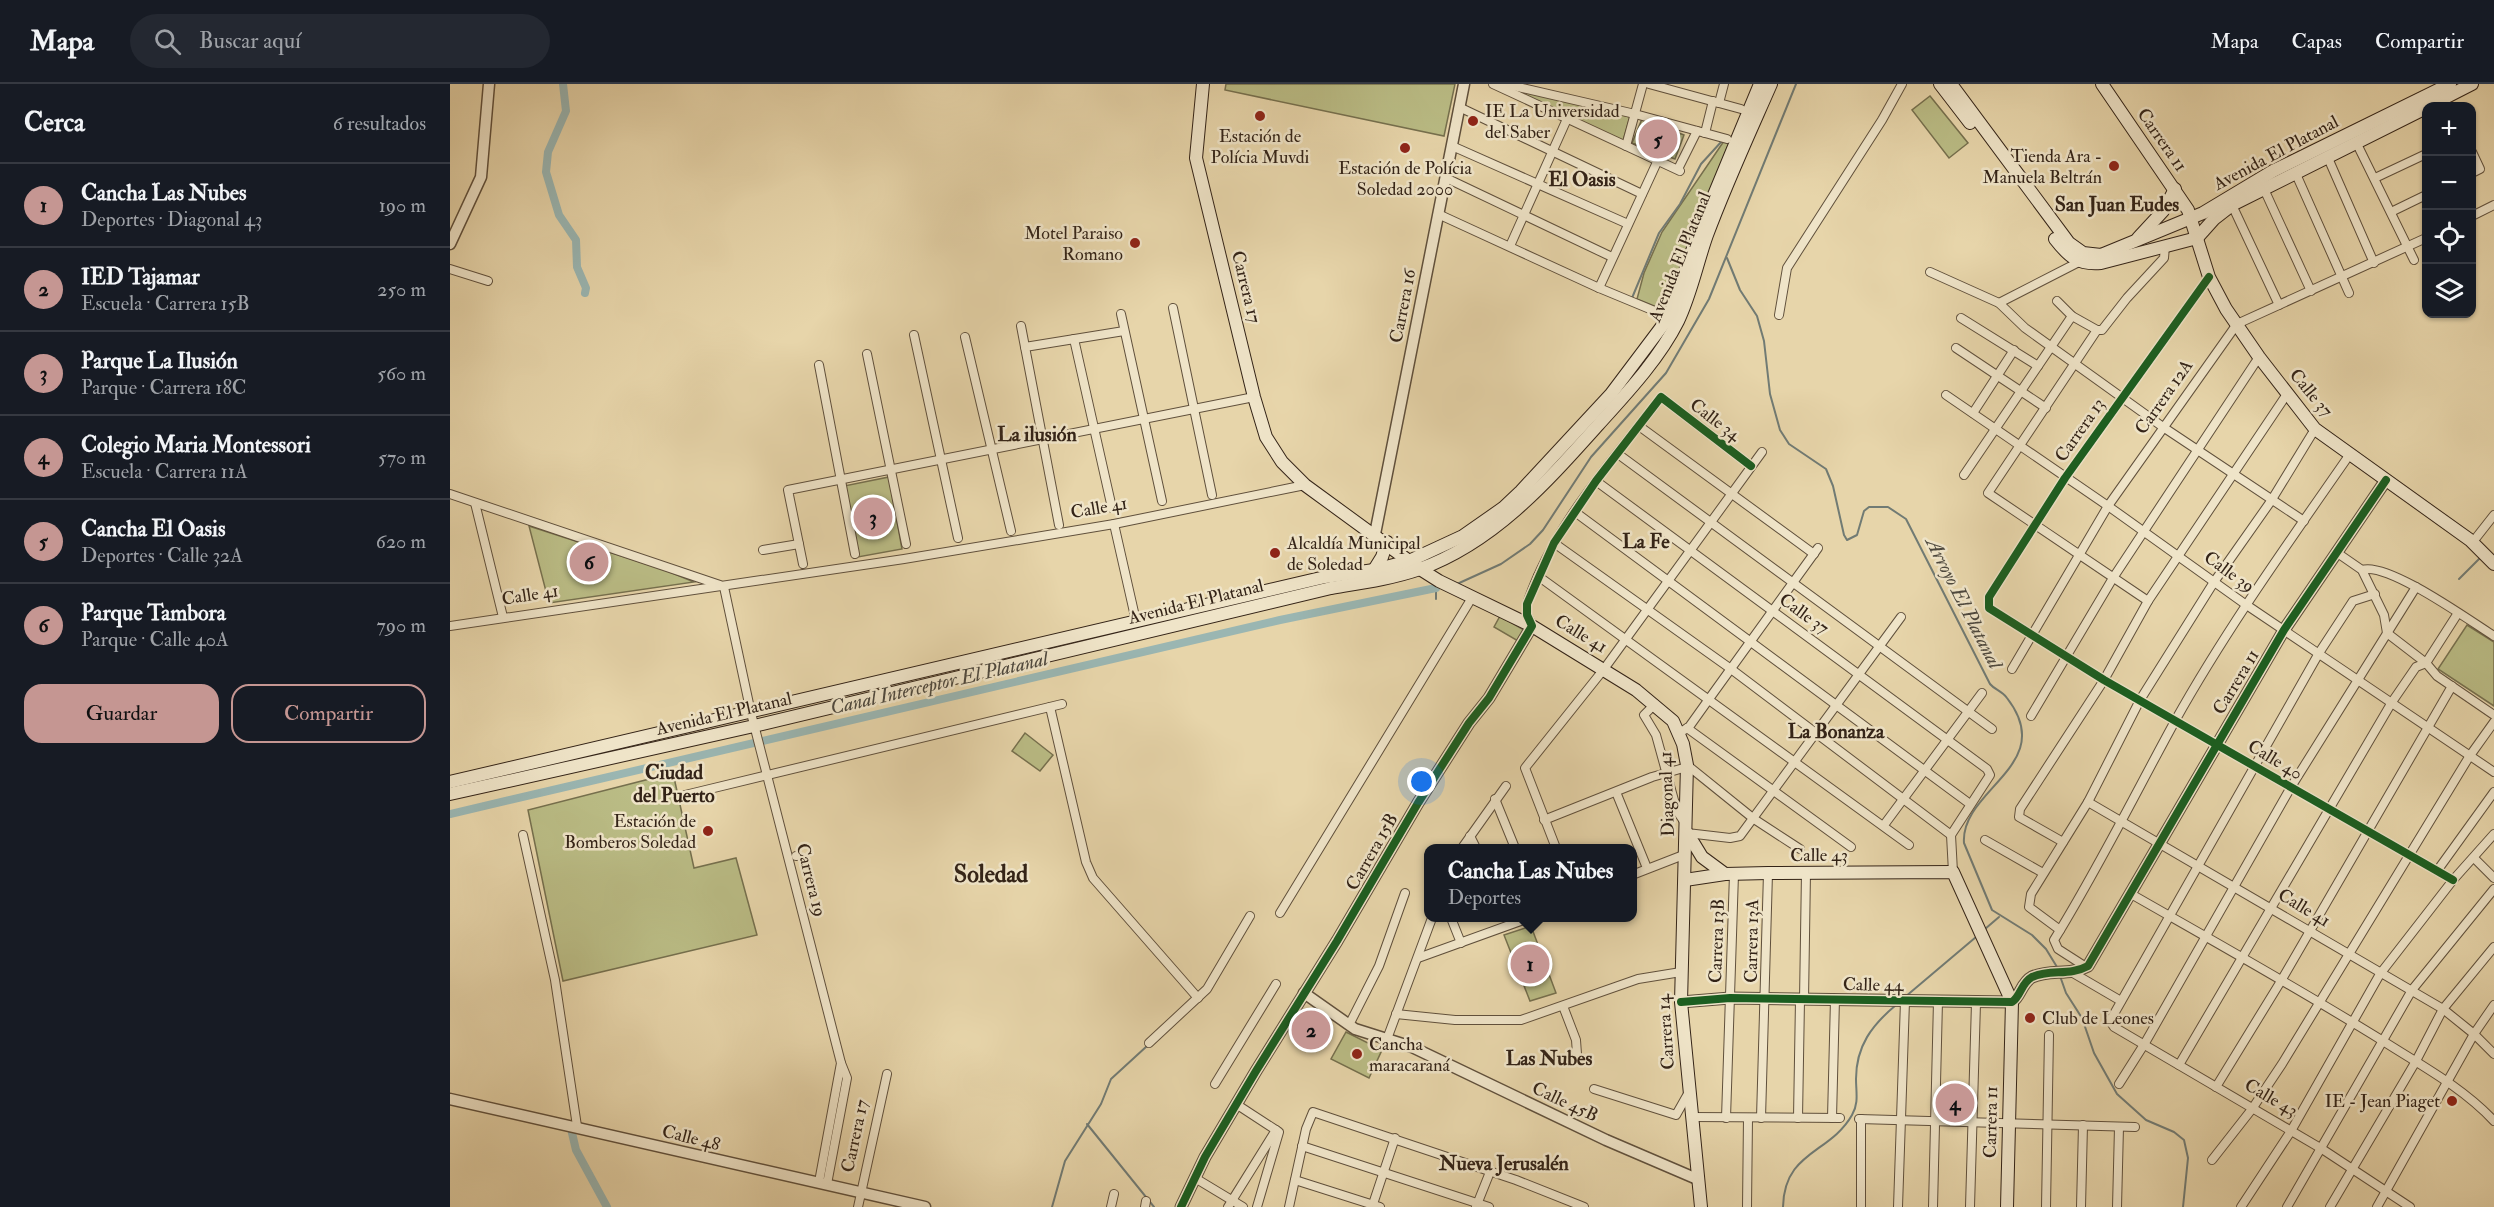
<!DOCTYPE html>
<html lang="es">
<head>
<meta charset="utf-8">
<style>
	body { margin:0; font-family:"IM FELL Double Pica",serif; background:#242831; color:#f1f3f6 }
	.controls { position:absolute; right:18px; top:18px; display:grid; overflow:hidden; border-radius:12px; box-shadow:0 2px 4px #0004 }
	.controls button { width:54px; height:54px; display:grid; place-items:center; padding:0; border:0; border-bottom:2px solid #363941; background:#171b24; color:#f1f3f6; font:30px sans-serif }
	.you { position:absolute; left:972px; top:698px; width:21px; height:21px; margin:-15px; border:4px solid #fff; border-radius:50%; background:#1a73e8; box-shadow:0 0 0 9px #1a73e833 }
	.badge { display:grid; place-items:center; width:39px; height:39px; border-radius:50%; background:#c59692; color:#111; font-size:20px; font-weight:700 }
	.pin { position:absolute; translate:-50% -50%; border:3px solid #fff; box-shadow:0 2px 6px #0006 }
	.popup { position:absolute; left:974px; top:760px; width:213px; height:78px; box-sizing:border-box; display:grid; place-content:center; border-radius:12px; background:#171b24; filter:drop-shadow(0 2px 4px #0005); font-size:20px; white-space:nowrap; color:#9ea1a6 }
	.popup b { font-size:22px; color:#f1f3f6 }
	.popup::after { content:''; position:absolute; left:50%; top:100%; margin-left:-12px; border:12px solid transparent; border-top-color:#171b24 }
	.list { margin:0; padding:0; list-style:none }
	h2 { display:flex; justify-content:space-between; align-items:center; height:78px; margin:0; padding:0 24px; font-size:26px }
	h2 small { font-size:20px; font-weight:400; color:#9ea1a6 }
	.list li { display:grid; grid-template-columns:39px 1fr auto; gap:18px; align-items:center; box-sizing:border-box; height:84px; padding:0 24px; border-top:2px solid #363941 }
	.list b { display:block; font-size:22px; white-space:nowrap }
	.list p { margin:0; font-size:20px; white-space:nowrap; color:#9ea1a6 }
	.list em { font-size:20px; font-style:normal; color:#9ea1a6 }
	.actions { display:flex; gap:12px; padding:18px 24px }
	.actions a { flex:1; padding:14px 0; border:2px solid #c59692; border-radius:18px; text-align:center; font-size:21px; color:#c59692 }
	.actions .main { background:#c59692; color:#111 }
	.icon { flex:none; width:33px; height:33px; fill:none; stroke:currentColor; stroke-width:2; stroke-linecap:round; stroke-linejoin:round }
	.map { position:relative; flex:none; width:2044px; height:1123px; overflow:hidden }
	header { display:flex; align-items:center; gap:36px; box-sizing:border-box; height:84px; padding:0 30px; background:#171b24; border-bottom:2px solid #363941 }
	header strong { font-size:28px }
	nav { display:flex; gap:33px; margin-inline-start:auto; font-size:21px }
	.search { width:420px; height:54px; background:#242831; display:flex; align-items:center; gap:15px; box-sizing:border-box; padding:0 21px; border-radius:33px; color:#9ea1a6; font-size:22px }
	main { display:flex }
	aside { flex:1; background:#171b24 }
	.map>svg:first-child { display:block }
</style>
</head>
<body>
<header>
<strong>Mapa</strong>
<div class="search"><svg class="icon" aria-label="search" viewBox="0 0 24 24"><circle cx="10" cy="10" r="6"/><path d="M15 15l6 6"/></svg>Buscar aquí</div>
<nav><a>Mapa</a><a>Capas</a><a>Compartir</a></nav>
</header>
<main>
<aside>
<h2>Cerca<small>6 resultados</small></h2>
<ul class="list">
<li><span class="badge">1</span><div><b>Cancha Las Nubes</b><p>Deportes · Diagonal 43</p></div><em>190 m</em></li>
<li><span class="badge">2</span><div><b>IED Tajamar</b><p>Escuela · Carrera 15B</p></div><em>250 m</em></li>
<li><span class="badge">3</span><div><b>Parque La Ilusión</b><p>Parque · Carrera 18C</p></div><em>560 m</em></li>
<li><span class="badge">4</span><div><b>Colegio Maria Montessori</b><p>Escuela · Carrera 11A</p></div><em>570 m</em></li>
<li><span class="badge">5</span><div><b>Cancha El Oasis</b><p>Deportes · Calle 32A</p></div><em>620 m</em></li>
<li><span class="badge">6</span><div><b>Parque Tambora</b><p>Parque · Calle 40A</p></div><em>790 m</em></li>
</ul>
<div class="actions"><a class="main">Guardar</a><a>Compartir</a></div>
</aside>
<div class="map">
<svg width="2044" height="1123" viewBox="0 0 2044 1123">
	<rect width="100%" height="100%" fill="#e7d5aa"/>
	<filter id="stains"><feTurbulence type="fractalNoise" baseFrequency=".00333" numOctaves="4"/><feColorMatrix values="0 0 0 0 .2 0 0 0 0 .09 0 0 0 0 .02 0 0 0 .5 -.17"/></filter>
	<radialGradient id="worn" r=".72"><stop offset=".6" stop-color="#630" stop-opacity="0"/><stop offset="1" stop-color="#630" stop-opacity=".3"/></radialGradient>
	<!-- green -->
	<g fill="#babc85" stroke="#76704e" stroke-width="1.5">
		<path d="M776,0H1005L994,52L775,6Z"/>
		<path d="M1047,0L1180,33L1173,57Z"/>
		<path d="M1480,12L1518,59L1499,74L1462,26Z"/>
		<path d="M1192,35L1234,51L1225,75L1182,59Z"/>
		<path d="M1274,57L1279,59L1214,226L1187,215L1194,189L1212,148Z"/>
		<path d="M439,393L452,465L408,473L394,402Z"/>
		<path d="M79,442L215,486L244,498L99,519Z"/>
		<path d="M1050,532L1074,546L1068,557L1044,543Z"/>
		<path d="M2017,541L2044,558V622L1988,585Z"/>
		<path d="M575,649L603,671L590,687L562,667Z"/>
		<path d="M223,689L244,784L286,774L307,851L113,897L78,726Z"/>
		<path d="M1081,842L1106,909L1080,917L1054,851Z"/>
		<path d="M896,948L932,966L919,994L881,975Z"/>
	</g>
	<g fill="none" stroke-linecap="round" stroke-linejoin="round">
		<!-- stream -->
		<g stroke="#717b74" stroke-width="2">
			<path d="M1277,174L1290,206L1307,232L1314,257L1320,310L1330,346L1339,360L1376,385L1383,402L1394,451L1397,456L1407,451L1414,427L1419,423H1438L1456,435L1540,600C1545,606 1552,607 1557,614C1609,681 1510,705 1514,759L1542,826L1582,851L1596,865L1607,883"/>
			<path d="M1182,214L1209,149L1230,120L1251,80L1272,57"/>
			<path d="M2009,495L2030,474"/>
			<path d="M1007,500L1051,480L1080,460L1093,446L1141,373L1216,289L1259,215L1346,0"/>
			<path d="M986,515V504H989"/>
			<path d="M1535,845L1549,833"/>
			<path d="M1610,892L1616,909L1632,934L1644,969L1667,1010L1696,1036L1724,1048L1734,1056L1738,1074L1733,1123"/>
			<path d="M1455,913L1526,853"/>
			<path d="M637,1040L704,1123"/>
			<path d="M602,1123L615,1077L651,1020L661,995L697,962"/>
			<path d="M1333,1123C1334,1067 1380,1070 1402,1031C1409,1019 1406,1008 1406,995C1406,962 1422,941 1446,921"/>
		</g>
		<!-- canal -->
		<g stroke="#9ab6b2" stroke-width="8">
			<path d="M113,0L116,27L98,68L96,88L109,131L126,156L127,183L136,204L135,209"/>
			<path d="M0,730L830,536L986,504"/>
			<path d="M122,1049L126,1066L157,1123"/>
		</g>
		<!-- minor casing -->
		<g stroke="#60503c" stroke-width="10">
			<g id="minor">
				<path d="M1043,0L1230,87"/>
				<path d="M1055,0L1185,30L1277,55"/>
				<path d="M1199,0L1291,25"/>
				<path d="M1269,19L1274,0"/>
				<path d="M1009,23L1192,110"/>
				<path d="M1255,49L1263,17"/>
				<path d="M1907,60L1964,176"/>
				<path d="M1002,62L1178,140"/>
				<path d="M1176,62L1193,0"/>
				<path d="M2022,68L2030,85L2022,89"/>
				<path d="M1878,74L1924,179"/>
				<path d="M1228,85L1247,47"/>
				<path d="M1846,90L1899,209"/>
				<path d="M996,94L1162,173"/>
				<path d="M1925,94L1976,70"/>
				<path d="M1814,105L1861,207"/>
				<path d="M1782,121L1829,221"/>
				<path d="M1941,128L1976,111"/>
				<path d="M988,130L1149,204L1219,233"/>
				<path d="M2022,132L2044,121"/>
				<path d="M1060,162L1117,35"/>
				<path d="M0,185L38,197"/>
				<path d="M1480,188L1549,219L1575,244L1713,343L1854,437"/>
				<path d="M1759,193L1615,394L1539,513V524L1654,596L2003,796"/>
				<path d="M1149,204L1208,76"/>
				<path d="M1607,217L1622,232L1647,246"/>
				<path d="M1549,219L1629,178"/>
				<path d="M723,224L762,411"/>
				<path d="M671,230L712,417"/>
				<path d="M1329,231L1337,184L1432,36L1452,0"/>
				<path d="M1511,234L1588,282"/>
				<path d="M571,242L609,441"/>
				<path d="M464,251L508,454"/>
				<path d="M515,253L561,447"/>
				<path d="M624,255L662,424"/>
				<path d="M575,263L674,247"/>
				<path d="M1506,264L1596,324"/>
				<path d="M417,270L456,460"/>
				<path d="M369,281L405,470"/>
				<path d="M1496,311L1658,422L1795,520L2044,688"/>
				<path d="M1523,329L1564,266"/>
				<path d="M1189,342L1364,470"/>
				<path d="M1168,370L1542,645"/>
				<path d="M1514,391L1622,232"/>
				<path d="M1146,397L1537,685L1540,691L1501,751L1503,788"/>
				<path d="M0,410L270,501"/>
				<path d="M25,419L53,533"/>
				<path d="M1125,428L1520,720"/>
				<path d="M664,440L686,537"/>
				<path d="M1104,459L1281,585L1501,751"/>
				<path d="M2022,459L2044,431"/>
				<path d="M313,466L349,460"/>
				<path d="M1886,468L1912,486L1934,531L1937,549L1976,579L1987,592L2044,631"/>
				<path d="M353,480L338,406L804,313"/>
				<path d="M1912,486C1937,477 2020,537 2044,552"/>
				<path d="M1088,492L1459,761"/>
				<path d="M274,503L301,629L391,979L369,1098"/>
				<path d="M1925,510L1903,517L1869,569L1660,937L1664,943L1872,1065L1960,1123"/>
				<path d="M1698,517L1538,409L1647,246H1652L1677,214L1714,174L1715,162"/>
				<path d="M1082,541L1077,531V520C1103,441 1162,378 1211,313L1301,382"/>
				<path d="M0,542L454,475L664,440L855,401"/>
				<path d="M1562,585L1658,422L1787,240L1976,154"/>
				<path d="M1205,620L1194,631L1206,651L1227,727L1235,739"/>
				<path d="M600,623L636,778L643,794L748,914"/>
				<path d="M1581,632L1663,494L1809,273"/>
				<path d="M1237,644L1401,763"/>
				<path d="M1229,649L1239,643L1259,615L1368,464"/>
				<path d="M1237,681L1304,735L1350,765"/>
				<path d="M1166,708L1197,784"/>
				<path d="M235,711L612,620"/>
				<path d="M1045,715L1065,764"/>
				<path d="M1638,718L1993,925L2024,950L2044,970"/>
				<path d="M1094,736L1202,693L1237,683"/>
				<path d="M1434,741L1532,609"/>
				<path d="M1237,749L1280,754L1290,752L1451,533"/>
				<path d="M73,751L105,896L127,1042"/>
				<path d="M1020,752L1026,764"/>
				<path d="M1535,756L1593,789"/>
				<path d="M1613,758L1569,733L1570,725L1654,596L1698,517L1837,310"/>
				<path d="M1012,764L1056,702"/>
				<path d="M1106,764L1075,684L1154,585L1312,368"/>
				<path d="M346,772H347"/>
				<path d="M2024,774L2044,794"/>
				<path d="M1987,787L2044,708"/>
				<path d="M1182,791L1236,770"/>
				<path d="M1681,810C1765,858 1851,906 1933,957C1972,982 2012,1003 2044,1037"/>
				<path d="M830,829L1023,512"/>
				<path d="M1001,834L1011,859"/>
				<path d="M1610,846L1579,823L1581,810L1638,718L1690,616L1764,498L1821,417L1865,345"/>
				<path d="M968,874L1079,834"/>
				<path d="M1636,883L1608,865L1604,856C1648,785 1685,710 1725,637C1777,544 1839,458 1900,370"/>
				<path d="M1623,889L1671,917"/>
				<path d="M1354,916L1356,788"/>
				<path d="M1113,922L1126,956L1127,970"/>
				<path d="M946,930L1005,936H1071L1188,895L1231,888"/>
				<path d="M899,941L929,882L955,809"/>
				<path d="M937,955L982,834"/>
				<path d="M699,959L757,905L800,832"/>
				<path d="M1729,981L1942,618L1966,583L1976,579L2008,529"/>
				<path d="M765,1000L826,900"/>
				<path d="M1669,1000L1695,959L1841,703L1966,503"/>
				<path d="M1766,1003L1831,897L2002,602"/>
				<path d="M1144,1005L1226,1031L1239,1008"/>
				<path d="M786,1020L829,1048L807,1123"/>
				<path d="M1241,1033L1390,1034"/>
				<path d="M1276,1034L1284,790"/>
				<path d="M1311,1034L1318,789"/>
				<path d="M1348,1034L1350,916"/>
				<path d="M1382,1034L1385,915"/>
				<path d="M1409,1035L1685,1043"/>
				<path d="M852,1062L1039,1123"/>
				<path d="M1762,1076L1802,1025L1832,980L2019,673L2044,638"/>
				<path d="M745,1094L793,1123"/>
				<path d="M845,1096L930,1123"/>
				<path d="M377,1100L397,994L391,979"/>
				<path d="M408,1123L437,990"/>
				<path d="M661,1123L664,1110"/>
				<path d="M695,1123L696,1117"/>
				<path d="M778,1123L826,1046"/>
				<path d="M839,1123L856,1045L863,1028L1066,1096L1134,1123"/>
				<path d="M922,1123L945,1054"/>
				<path d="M1026,1123L1040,1088"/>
				<path d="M1297,1123L1298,1034"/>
				<path d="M1411,1123V1035"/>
				<path d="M1448,1123L1455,917"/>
				<path d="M1483,1123L1488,917"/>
				<path d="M1520,1123L1526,919"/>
				<path d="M1596,1123L1599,951"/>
				<path d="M1631,1123L1633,1041"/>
				<path d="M1667,1123L1669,1043"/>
				<path d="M1791,1123L1841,1047L1930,890L2003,796L2044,750"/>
				<path d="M1837,1123L1962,906L2044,805"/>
				<path d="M1880,1123L1966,977L1993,925L2044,863"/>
				<path d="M1927,1123L2024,950L2044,921"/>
			</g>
		</g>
		<!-- tertiary casing -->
		<g stroke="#60503c" stroke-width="13">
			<g id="tertiary">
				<path d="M0,160L31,93L39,0"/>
				<path d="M925,450L1014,0"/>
				<path d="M854,909L905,945L962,963L1156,1056L1247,1095"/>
				<path d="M1231,918L1280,914L1562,918C1571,912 1571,899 1582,893C1600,885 1620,892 1638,882L1834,546L1936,396"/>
				<path d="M0,1015L475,1123"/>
				<path d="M731,1123L755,1073L806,987L887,857L968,719L1019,639L1039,614L1082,542"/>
			</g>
		</g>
		<!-- secondary casing -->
		<g stroke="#332317" stroke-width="14">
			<g id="secondary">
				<path d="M753,0L746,74L804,313L816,353L832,378L855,401L970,485L989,497L1082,542L1186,606L1223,637L1233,660L1237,681L1231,918L1251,1123"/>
				<path d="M1490,0L1520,39"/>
				<path d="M1501,0L1619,159L1633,169L1651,171L1753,129L1823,87L2000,0"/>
				<path d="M1652,0L1738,126L1759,193L1776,225L1809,273L1865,345L2020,456L2044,480"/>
				<path d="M1979,22L2022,0"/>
				<path d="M1688,154L1713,127L1725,105"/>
				<path d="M1605,155C1619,173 1628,181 1651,179L1747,154L1764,135L1782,121L1976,24"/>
				<path d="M924,486L932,473L937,458"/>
				<path d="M0,698L875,493L924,486L959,477L1013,452L1053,424L1071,407L1161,310L1219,233L1249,147L1310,0"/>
				<path d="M0,710L304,642L881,504C911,499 941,495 970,485C1044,458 1096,399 1148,341C1176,310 1209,275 1228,237C1241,210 1247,179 1257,151C1276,100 1299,50 1321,0"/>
				<path d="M1238,750L1252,773L1275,790"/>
				<path d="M1235,796L1275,790L1318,789L1503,788L1562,918L1557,1123"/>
			</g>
		</g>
		<!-- minor -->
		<use href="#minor" stroke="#efe4c8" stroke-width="8"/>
		<!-- tertiary -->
		<use href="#tertiary" stroke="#efe4c8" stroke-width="10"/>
		<!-- secondary -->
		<use href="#secondary" stroke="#efe4c8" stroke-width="12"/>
		<!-- cycleway casing -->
		<g stroke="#efe4c8" stroke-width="11">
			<g id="cycleway">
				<path d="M1759,193L1615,394L1539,513V524L1654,596L2003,796"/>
				<path d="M1231,918L1280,914L1562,918C1571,912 1571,899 1582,893C1600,885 1620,892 1638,882L1834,546L1936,396"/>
				<path d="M731,1123L755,1073L806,987L887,857L968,719L1019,639L1039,614L1082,542L1077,531V520L1104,459L1146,397L1211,313L1301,382"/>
			</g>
		</g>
		<!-- cycleway -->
		<use href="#cycleway" stroke="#1b5e20" stroke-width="8"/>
	</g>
	<!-- markers -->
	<g fill="#8f2418" stroke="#efe4c8" stroke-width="2">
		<circle cx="810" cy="32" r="6"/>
		<circle cx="1023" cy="37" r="6"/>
		<circle cx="955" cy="64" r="6"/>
		<circle cx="1664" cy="82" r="6"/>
		<circle cx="685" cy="159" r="6"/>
		<circle cx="825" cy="469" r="6"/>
		<circle cx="258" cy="747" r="6"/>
		<circle cx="1580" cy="934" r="6"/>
		<circle cx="907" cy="970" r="6"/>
		<circle cx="2002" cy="1017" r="6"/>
	</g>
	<g text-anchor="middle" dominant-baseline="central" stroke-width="5" stroke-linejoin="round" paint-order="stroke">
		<!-- poi labels -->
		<g font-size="18" fill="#332317" stroke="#efe4c8" text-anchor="start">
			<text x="1035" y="27">IE La Universidad<tspan x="1035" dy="21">del Saber</tspan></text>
			<text x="810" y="52" text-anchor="middle">Estación de<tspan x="810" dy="21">Polícia Muvdi</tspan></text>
			<text x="1652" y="72" text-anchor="end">Tienda Ara -<tspan x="1652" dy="21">Manuela Beltrán</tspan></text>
			<text x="955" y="84" text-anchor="middle">Estación de Polícia<tspan x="955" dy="21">Soledad 2000</tspan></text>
			<text x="673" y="149" text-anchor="end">Motel Paraiso<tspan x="673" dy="21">Romano</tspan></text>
			<text x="837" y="459">Alcaldía Municipal<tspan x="837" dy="21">de Soledad</tspan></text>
			<text x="246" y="737" text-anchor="end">Estación de<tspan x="246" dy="21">Bomberos Soledad</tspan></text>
			<text x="1592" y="934">Club de Leones</text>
			<text x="919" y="960">Cancha<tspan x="919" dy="21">maracaraná</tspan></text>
			<text x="1990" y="1017" text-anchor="end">IE - Jean Piaget</text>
		</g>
		<!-- street labels -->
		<g font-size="18" fill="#332317" stroke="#efe4c8">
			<text transform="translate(1712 56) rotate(55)">Carrera 11</text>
			<text transform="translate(1826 69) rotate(-28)">Avenida El Platanal</text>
			<text transform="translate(1230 173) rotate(-68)">Avenida El Platanal</text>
			<text transform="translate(796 203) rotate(76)">Carrera 17</text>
			<text transform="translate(953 222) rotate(-79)">Carrera 16</text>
			<text transform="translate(1861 309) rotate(50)">Calle 37</text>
			<text transform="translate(1714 313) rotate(-55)">Carrera 12A</text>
			<text transform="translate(1265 336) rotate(37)">Calle 34</text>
			<text transform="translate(1630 346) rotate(-55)">Carrera 13</text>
			<text transform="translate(649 424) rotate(-10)">Calle 41</text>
			<text transform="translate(1779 488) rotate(36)">Calle 39</text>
			<text transform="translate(80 511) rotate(-9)">Calle 41</text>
			<text transform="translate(746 518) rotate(-14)">Avenida El Platanal</text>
			<text transform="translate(1354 530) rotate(36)">Calle 37</text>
			<text transform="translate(1131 550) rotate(31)">Calle 41</text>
			<text transform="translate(1786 598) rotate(-59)">Carrera 11</text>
			<text transform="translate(274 630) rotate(-13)">Avenida El Platanal</text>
			<text transform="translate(1825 676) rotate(31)">Calle 40</text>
			<text transform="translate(1217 710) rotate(-92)">Diagonal 41</text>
			<text transform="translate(922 768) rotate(-60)">Carrera 15B</text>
			<text x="1369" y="771">Calle 43</text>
			<text transform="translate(361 796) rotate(76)">Carrera 19</text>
			<text transform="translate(1854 824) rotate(31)">Calle 41</text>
			<text transform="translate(1267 857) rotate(-88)">Carrera 13B</text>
			<text transform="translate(1302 857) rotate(-89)">Carrera 13A</text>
			<text transform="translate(1423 901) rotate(1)">Calle 44</text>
			<text transform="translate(1216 948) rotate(-94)">Carrera 14</text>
			<text transform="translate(1821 1014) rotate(30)">Calle 43</text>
			<text transform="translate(1115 1018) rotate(25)">Calle 45B</text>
			<text transform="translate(1541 1038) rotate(-89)">Carrera 11</text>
			<text transform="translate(405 1052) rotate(-78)">Carrera 17</text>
			<text transform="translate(241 1054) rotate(14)">Calle 48</text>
		</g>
		<!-- neighbourhood labels -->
		<g font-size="20" font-weight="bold" fill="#332317" stroke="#efe4c8">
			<text x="1132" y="95">El Oasis</text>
			<text x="1667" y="120">San Juan Eudes</text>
			<text x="587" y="350">La ilusión</text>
			<text x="1196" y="457">La Fe</text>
			<text x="1386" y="647">La Bonanza</text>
			<text x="224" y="688">Ciudad<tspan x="224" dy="23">del Puerto</tspan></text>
			<text x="1099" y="974">Las Nubes</text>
			<text x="1054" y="1079">Nueva Jerusalén</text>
		</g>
		<!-- water labels -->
		<g font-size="20" font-style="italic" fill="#4d483e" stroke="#efe4c8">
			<text transform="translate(1514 519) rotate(63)">Arroyo El Platanal</text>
			<text transform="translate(489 599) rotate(-13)">Canal Interceptor El Platanal</text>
		</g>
		<!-- district labels -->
		<g font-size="24" font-weight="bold" fill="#332317" stroke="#efe4c8">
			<text x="541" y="790">Soledad</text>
		</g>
	</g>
	<rect width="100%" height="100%" filter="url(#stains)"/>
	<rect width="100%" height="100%" fill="url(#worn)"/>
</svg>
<div class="controls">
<button>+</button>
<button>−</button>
<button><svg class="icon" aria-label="locate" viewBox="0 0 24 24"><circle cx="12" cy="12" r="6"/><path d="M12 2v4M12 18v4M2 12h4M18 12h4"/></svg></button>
<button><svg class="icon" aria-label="layers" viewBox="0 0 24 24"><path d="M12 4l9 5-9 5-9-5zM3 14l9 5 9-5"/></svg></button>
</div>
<div class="you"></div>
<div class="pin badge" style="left:1080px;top:880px">1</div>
<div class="popup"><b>Cancha Las Nubes</b>Deportes</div>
<div class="pin badge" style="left:861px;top:946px">2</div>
<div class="pin badge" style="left:423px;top:433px">3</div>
<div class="pin badge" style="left:1505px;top:1019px">4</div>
<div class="pin badge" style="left:1208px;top:55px">5</div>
<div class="pin badge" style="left:139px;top:478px">6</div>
</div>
</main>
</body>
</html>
